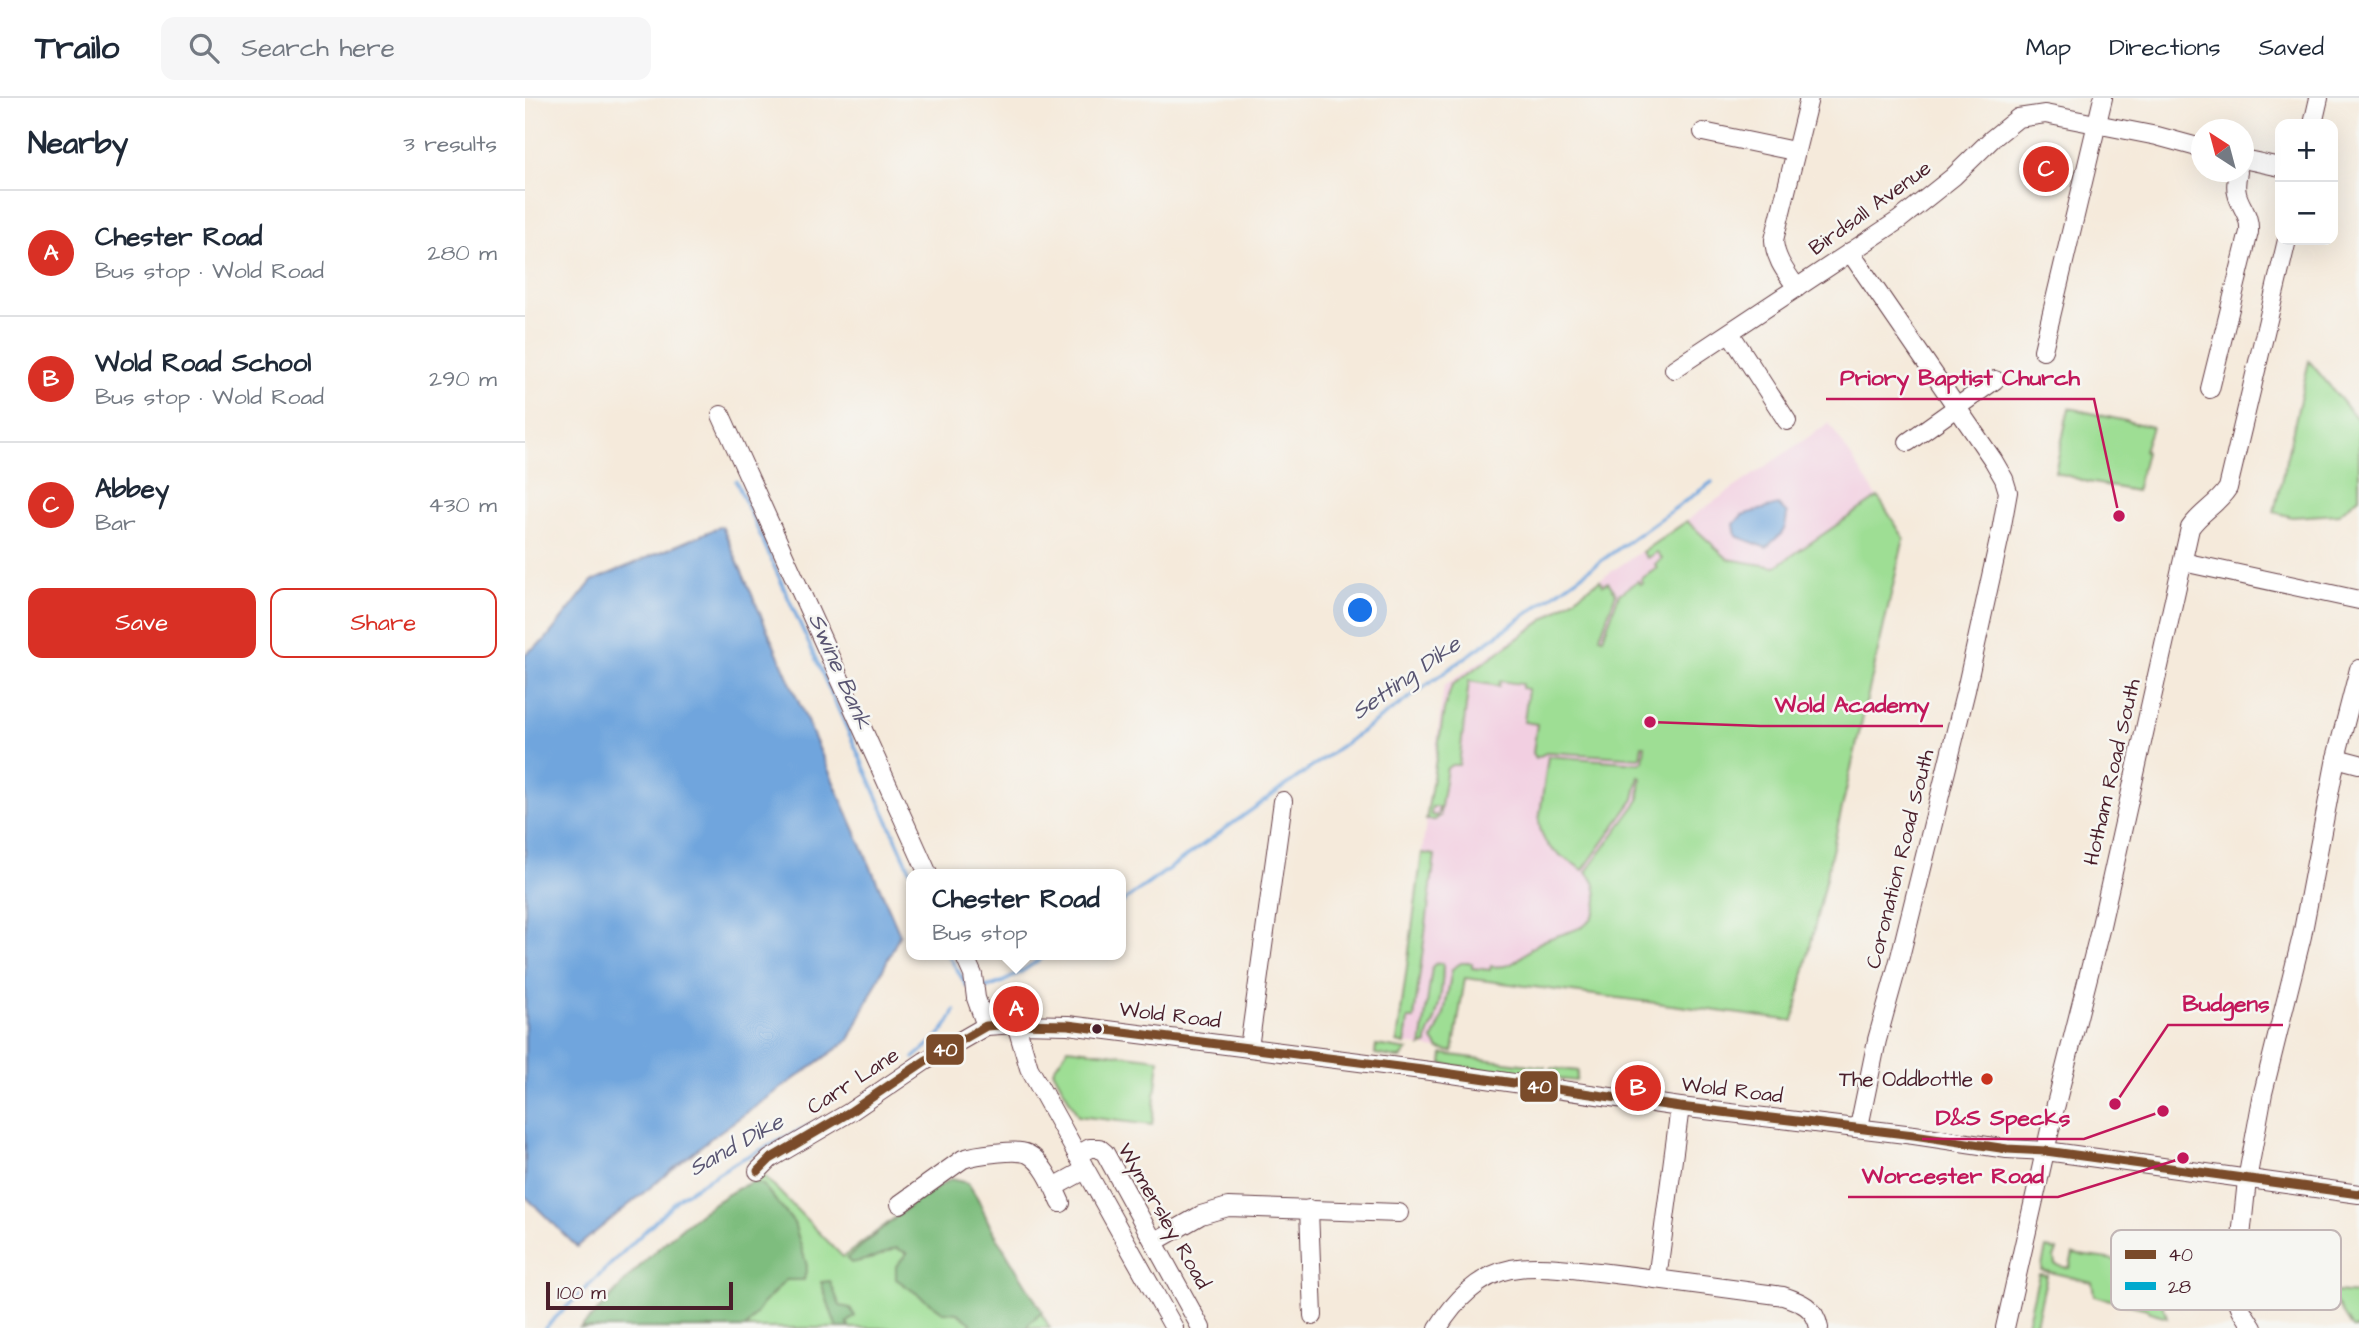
<!DOCTYPE html>
<html lang="en">
<head>
<meta charset="utf-8">
<style>
	body { margin:0; font-family:"Architects Daughter",sans-serif; background:#f6f6f7; color:#1f2937 }
	.controls { position:absolute; right:21px; top:21px; display:grid; overflow:hidden; border-radius:14px; box-shadow:0 7px 28px #0002 }
	.controls button { width:63px; height:63px; display:grid; place-items:center; padding:0; border:0; border-bottom:2px solid #e0e1e3; background:#fff; color:#1f2937; font:35px sans-serif }
	.compass { position:absolute; left:1666px; top:21px; width:63px; height:63px; border-radius:50%; background:#fff; box-shadow:0 7px 28px #0002; rotate:324deg }
	.scale { position:absolute; left:21px; bottom:18px; width:187px; box-sizing:border-box; padding-left:7px; border:4px solid #4a1f2b; border-top:0; font-size:19px; line-height:24px; white-space:nowrap; color:#4a1f2b; -webkit-text-stroke:5px #f6f6f2; paint-order:stroke }
	.you { position:absolute; left:836px; top:513px; width:24px; height:24px; margin:-18px; border:5px solid #fff; border-radius:50%; background:#1a73e8; box-shadow:0 0 0 10px #1a73e833 }
	.badge { display:grid; place-items:center; width:46px; height:46px; border-radius:50%; background:#d93025; color:#fff; font-size:23px; font-weight:700 }
	.pin { position:absolute; translate:-50% -50%; border:4px solid #fff; box-shadow:0 2px 7px #0006 }
	.popup { position:absolute; left:381px; top:771px; width:220px; height:91px; box-sizing:border-box; display:grid; place-content:center; border-radius:14px; background:#fff; filter:drop-shadow(0 2px 5px #0005); font-size:23px; white-space:nowrap; color:#747a83 }
	.popup b { font-size:26px; color:#1f2937 }
	.popup::after { content:''; position:absolute; left:50%; top:100%; margin-left:-14px; border:14px solid transparent; border-top-color:#fff }
	.list { margin:0; padding:0; list-style:none }
	h2 { display:flex; justify-content:space-between; align-items:center; height:91px; margin:0; padding:0 28px; font-size:30px }
	h2 small { font-size:23px; font-weight:400; color:#747a83 }
	.list li { display:grid; grid-template-columns:46px 1fr auto; gap:21px; align-items:center; box-sizing:border-box; height:126px; padding:0 28px; border-top:2px solid #e0e1e3 }
	.list b { display:block; font-size:26px; white-space:nowrap }
	.list p { margin:0; font-size:23px; white-space:nowrap; color:#747a83 }
	.list em { font-size:23px; font-style:normal; color:#747a83 }
	.actions { display:flex; gap:14px; padding:21px 28px }
	.actions a { flex:1; padding:16px 0; border:2px solid #d93025; border-radius:14px; text-align:center; font-size:24px; color:#d93025 }
	.actions .main { background:#d93025; color:#fff }
	.icon { flex:none; width:38px; height:38px; fill:none; stroke:currentColor; stroke-width:2; stroke-linecap:round; stroke-linejoin:round }
	.map { position:relative; flex:none; width:1834px; height:1230px; overflow:hidden }
	header { display:flex; align-items:center; gap:42px; box-sizing:border-box; height:98px; padding:0 35px; background:#fff; border-bottom:2px solid #e0e1e3 }
	header strong { font-size:33px }
	nav { display:flex; gap:38px; margin-inline-start:auto; font-size:24px }
	.search { width:490px; height:63px; background:#f6f6f7; display:flex; align-items:center; gap:18px; box-sizing:border-box; padding:0 24px; border-radius:14px; color:#747a83; font-size:26px }
	main { display:flex }
	aside { flex:1; background:#fff }
	.map>svg:first-child { display:block }
</style>
</head>
<body>
<header>
<strong>Trailo</strong>
<div class="search"><svg class="icon" aria-label="search" viewBox="0 0 24 24"><circle cx="10" cy="10" r="6"/><path d="M15 15l6 6"/></svg>Search here</div>
<nav><a>Map</a><a>Directions</a><a>Saved</a></nav>
</header>
<main>
<aside>
<h2>Nearby<small>3 results</small></h2>
<ul class="list">
<li><span class="badge">A</span><div><b>Chester Road</b><p>Bus stop · Wold Road</p></div><em>280 m</em></li>
<li><span class="badge">B</span><div><b>Wold Road School</b><p>Bus stop · Wold Road</p></div><em>290 m</em></li>
<li><span class="badge">C</span><div><b>Abbey</b><p>Bar</p></div><em>430 m</em></li>
</ul>
<div class="actions"><a class="main">Save</a><a>Share</a></div>
</aside>
<div class="map">
<svg width="1834" height="1230" viewBox="0 0 1834 1230">
	<rect width="100%" height="100%" fill="#f6f6f2"/>
	<filter id="ink" filterUnits="userSpaceOnUse"><feTurbulence type="fractalNoise" baseFrequency=".0143" numOctaves="2"/><feDisplacementMap in="SourceGraphic" scale="14" xChannelSelector="R" yChannelSelector="G"/><feConvolveMatrix kernelMatrix="1 2 1 2 8 2 1 2 1" color-interpolation-filters="sRGB"/></filter>
	<filter id="wash" filterUnits="userSpaceOnUse"><feTurbulence type="fractalNoise" baseFrequency=".00686" numOctaves="4" result="noise"/><feDisplacementMap in="SourceGraphic" scale="28" xChannelSelector="R" yChannelSelector="G"/><feGaussianBlur stdDeviation="1.57" result="paint"/><feColorMatrix in="noise" values="0 0 0 0 0 0 0 0 0 0 0 0 0 0 0 0 0 1.4 0 .05"/><feComposite in="paint" operator="in"/></filter>
	<g filter="url(#wash)">
		<rect width="100%" height="100%" fill="#f5eadb"/>
		<!-- built -->
		<path fill="#f2cfe1" d="M1304,325L1379,440L1268,923L940,880L928,954L872,944L919,588Z"/>
		<!-- green -->
		<g fill="#9ede94" stroke="#747e60" stroke-width="2">
			<path d="M1784,263L1834,323V399L1814,416L1767,419L1749,414Z"/>
			<path d="M1544,310L1627,329L1619,352L1621,354L1611,393L1563,384L1530,374Z"/>
			<path d="M1353,399L1379,440L1268,923L940,880L928,954L914,951L908,942L919,916L927,871L936,865H947V870L965,872L966,868C993,872 997,853 1018,843C1043,831 1073,835 1072,798C1071,788 1069,781 1061,774L1114,702L1116,679L1114,678L1109,701L1058,772C1036,756 1017,754 1014,723L1023,658L1115,665L1118,663L1120,647H1117L1115,660L1023,654L1011,660L1008,655L1012,626L999,624L1003,591L997,590V586L975,583L974,588L944,583L934,667H927L922,670L915,715H913L914,709H907L906,717L915,718L910,722H901L919,612L927,587L1075,482L1078,487L1083,484L1091,495L1075,539L1078,540L1094,496L1113,483L1115,486L1118,485L1116,481L1132,470L1130,466L1137,461L1132,454L1122,460L1117,454L1162,423L1203,461L1250,469Z"/>
			<path d="M897,755L910,757L889,921H883L880,946L872,944Z"/>
			<path d="M918,865C918,883 916,901 911,918C909,929 901,935 902,946L896,949L907,869L910,866Z"/>
			<path d="M851,947L883,952L876,960H872L850,956Z"/>
			<path d="M543,950L634,961L627,1027L553,1018L528,972Z"/>
			<path d="M918,956L1020,969L1019,976L1015,979L917,966Z"/>
			<path d="M1025,970L1053,973L1051,983L1024,980Z"/>
			<path d="M238,1077L318,1159L380,1112L388,1121L440,1084L525,1230H69L122,1173Z"/>
			<path d="M1521,1150L1532,1152L1529,1160L1530,1167L1544,1170L1548,1156L1619,1166L1626,1173L1642,1219L1625,1214L1622,1211L1569,1198L1567,1184L1516,1172Z"/>
			<path d="M1514,1176L1522,1177L1510,1230H1501Z"/>
			<path d="M1810,1194L1834,1196V1230H1827L1807,1198Z"/>
		</g>
		<!-- forest -->
		<g fill="#7ebd7e" stroke="#646e54" stroke-width="2">
			<path d="M426,1081L443,1085L453,1101L466,1130L517,1213L503,1227V1230H444L446,1225L432,1215L418,1214L371,1181V1168L382,1155L371,1150L348,1160L327,1165L322,1160L387,1106Z"/>
			<path d="M227,1084L238,1087L269,1125L282,1168L279,1182H261L238,1206L221,1230H55C76,1212 92,1191 111,1172C143,1140 186,1101 227,1084Z"/>
			<path d="M305,1183L315,1208L325,1210L330,1218L322,1225L325,1230H313L310,1225L296,1184Z"/>
		</g>
		<!-- water -->
		<g fill="#6fa5dd" stroke="#5c6284" stroke-width="2">
			<path d="M1253,407L1262,416C1260,442 1252,435 1242,450L1211,438L1209,426L1217,417Z"/>
			<path d="M197,428L375,836L324,942L186,1040L52,1149L0,1098V556L20,542L67,483Z"/>
		</g>
		<g fill="none" stroke-linecap="round" stroke-linejoin="round">
			<!-- stream -->
			<g stroke="#6fa5dd" stroke-width="3.5">
				<path d="M211,383L387,776"/>
				<path d="M596,805L1187,384"/>
				<path d="M423,857L442,888"/>
				<path d="M456,889C475,891 506,867 521,857"/>
				<path d="M389,960C405,946 423,932 430,912"/>
				<path d="M20,1230L156,1098L213,1063L292,1024"/>
			</g>
		</g>
	</g>
	<g filter="url(#ink)">
		<g fill="none" stroke-linecap="round" stroke-linejoin="round">
			<!-- minor casing -->
			<g stroke="#643d45" stroke-width="20">
				<g id="minor">
					<path d="M1788,26L1794,0"/>
					<path d="M1178,34L1269,53"/>
					<path d="M1718,61L1755,69"/>
					<path d="M1325,154L1468,362L1479,381L1483,394L1476,433L1441,592L1375,859L1352,942L1334,1029"/>
					<path d="M1272,190C1261,174 1250,161 1249,142L1284,0"/>
					<path d="M1205,235L1262,323"/>
					<path d="M1518,252L1578,0"/>
					<path d="M1149,271L1374,122L1428,79L1467,41L1493,20L1520,16L1632,38L1676,50"/>
					<path d="M1685,291L1724,134C1726,109 1705,106 1713,74"/>
					<path d="M196,317L403,776"/>
					<path d="M1383,344L1470,282"/>
					<path d="M1658,464L1834,502"/>
					<path d="M1811,660L1834,666"/>
					<path d="M439,857L448,877L451,900L461,928"/>
					<path d="M491,926L504,970L649,1230"/>
					<path d="M724,950L758,703"/>
					<path d="M552,1057L565,1050H574L580,1055L676,1230"/>
					<path d="M233,1073L245,1061L325,1014L400,963L461,928L491,926L543,927L913,974L1155,1009L1389,1037L1482,1051L1521,1053L1834,1096"/>
					<path d="M529,1089L560,1072"/>
					<path d="M375,1106L438,1061C449,1057 459,1056 470,1055C481,1054 493,1052 503,1056C519,1064 529,1090 536,1105"/>
					<path d="M784,1111L788,1218"/>
					<path d="M629,1144L676,1117L703,1109L874,1115"/>
					<path d="M1132,1181L1155,1009"/>
					<path d="M913,1230C929,1204 954,1177 986,1171C1018,1166 1050,1172 1082,1175C1141,1182 1199,1190 1258,1198C1276,1204 1290,1209 1294,1230"/>
					<path d="M1480,1230L1529,1014L1575,832L1665,430C1676,414 1693,406 1703,390L1762,142"/>
					<path d="M1728,1230L1716,1211L1710,1196L1722,1082L1738,995L1777,838L1811,660L1834,571"/>
				</g>
			</g>
			<!-- minor -->
			<use href="#minor" stroke="#fff" stroke-width="18"/>
			<!-- bus-1 casing -->
			<g stroke="#f6f6f2" stroke-width="14">
				<path id="bus-1" d="M233,1073L245,1061L325,1014L400,963L461,928L491,926L543,927L913,974L1155,1009L1389,1037L1482,1051L1521,1053L1834,1096"/>
			</g>
			<!-- bus-1 -->
			<use href="#bus-1" stroke="#7a4b2a" stroke-width="9"/>
		</g>
	</g>
	<!-- markers -->
	<circle fill="#4a1f2b" stroke="#f6f6f2" stroke-width="2.5" cx="572" cy="931" r="6"/>
	<circle fill="#c8321e" stroke="#f6f6f2" stroke-width="2.5" cx="1462" cy="981" r="7"/>
	<g text-anchor="middle" dominant-baseline="central" stroke-width="5" stroke-linejoin="round" paint-order="stroke">
		<!-- street labels -->
		<g font-size="21" fill="#4a1f2b" stroke="#f6f6f2">
			<text transform="translate(1345 110) rotate(-36)">Birdsall Avenue</text>
			<text transform="translate(1587 674) rotate(-77)">Hotham Road South</text>
			<text transform="translate(1375 761) rotate(-76)">Coronation Road South</text>
			<text transform="translate(645 917) rotate(7)">Wold Road</text>
			<text transform="translate(328 983) rotate(-33)">Carr Lane</text>
			<text transform="translate(1207 992) rotate(7)">Wold Road</text>
			<text transform="translate(639 1118) rotate(60)">Wymersley Road</text>
		</g>
		<!-- poi labels -->
		<g font-size="21" fill="#4a1f2b" stroke="#f6f6f2" text-anchor="end">
			<text x="1448" y="981">The Oddbottle</text>
		</g>
		<!-- water labels -->
		<g font-size="23" font-style="italic" fill="#595572" stroke="#f6f6f2">
			<text transform="translate(315 573) rotate(66)">Swine Bank</text>
			<text transform="translate(881 580) rotate(-35)">Setting Dike</text>
			<text transform="translate(211 1047) rotate(-29)">Sand Dike</text>
		</g>
	</g>
	<!-- legend -->
	<rect x="1586" y="1132" width="230" height="80" rx="10" fill="#f6f6f2" stroke="#c2b6b6" stroke-width="2"/>
	<rect x="1600" y="1152" width="31" height="9" fill="#7a4b2a"/>
	<rect x="1600" y="1184" width="31" height="8" fill="#00a9ce"/>
	<g font-size="19" fill="#4a1f2b">
		<text x="1643" y="1163">40</text>
		<text x="1643" y="1195">28</text>
	</g>
	<!-- callouts -->
	<path fill="none" stroke="#c2185b" stroke-width="2.5" d="M1594 418L1569 301H1301M1125 624L1235 628H1418M1590 1006L1643 927H1758M1638 1013L1559 1041H1397M1658 1060L1533 1099H1323"/>
	<g fill="#c2185b" stroke="#f6f6f2" stroke-width="2.5">
		<circle cx="1594" cy="418" r="7"/>
		<circle cx="1125" cy="624" r="7"/>
		<circle cx="1590" cy="1006" r="7"/>
		<circle cx="1638" cy="1013" r="7"/>
		<circle cx="1658" cy="1060" r="7"/>
	</g>
	<g font-size="23" text-anchor="middle" font-weight="bold" fill="#c2185b" stroke="#f6f6f2" stroke-width="5" stroke-linejoin="round" paint-order="stroke">
		<text x="1435" y="287">Priory Baptist Church</text>
		<text x="1327" y="614">Wold Academy</text>
		<text x="1701" y="913">Budgens</text>
		<text x="1478" y="1027">D&amp;S Specks</text>
		<text x="1428" y="1085">Worcester Road</text>
	</g>
	<g stroke="#f6f6f2" stroke-width="2.5">
		<rect x="400" y="935" width="40" height="33" rx="7" fill="#7a4b2a"/>
		<rect x="994" y="972" width="40" height="33" rx="7" fill="#7a4b2a"/>
	</g>
	<g font-size="19" text-anchor="middle" font-weight="bold" fill="#fff">
		<text x="420" y="958">40</text>
		<text x="1014" y="995">40</text>
	</g>
</svg>
<div class="controls">
<button>+</button>
<button>−</button>
</div>
<svg class="compass" viewBox="-18 -18 36 36"><path d="M0-13l5 13h-10z" fill="#e53935"/><path d="M0 13l5-13h-10z" fill="#747a83"/></svg>
<div class="scale">100 m</div>
<div class="you"></div>
<div class="pin badge" style="left:491px;top:911px">A</div>
<div class="popup"><b>Chester Road</b>Bus stop</div>
<div class="pin badge" style="left:1113px;top:990px">B</div>
<div class="pin badge" style="left:1521px;top:71px">C</div>
</div>
</main>
</body>
</html>
